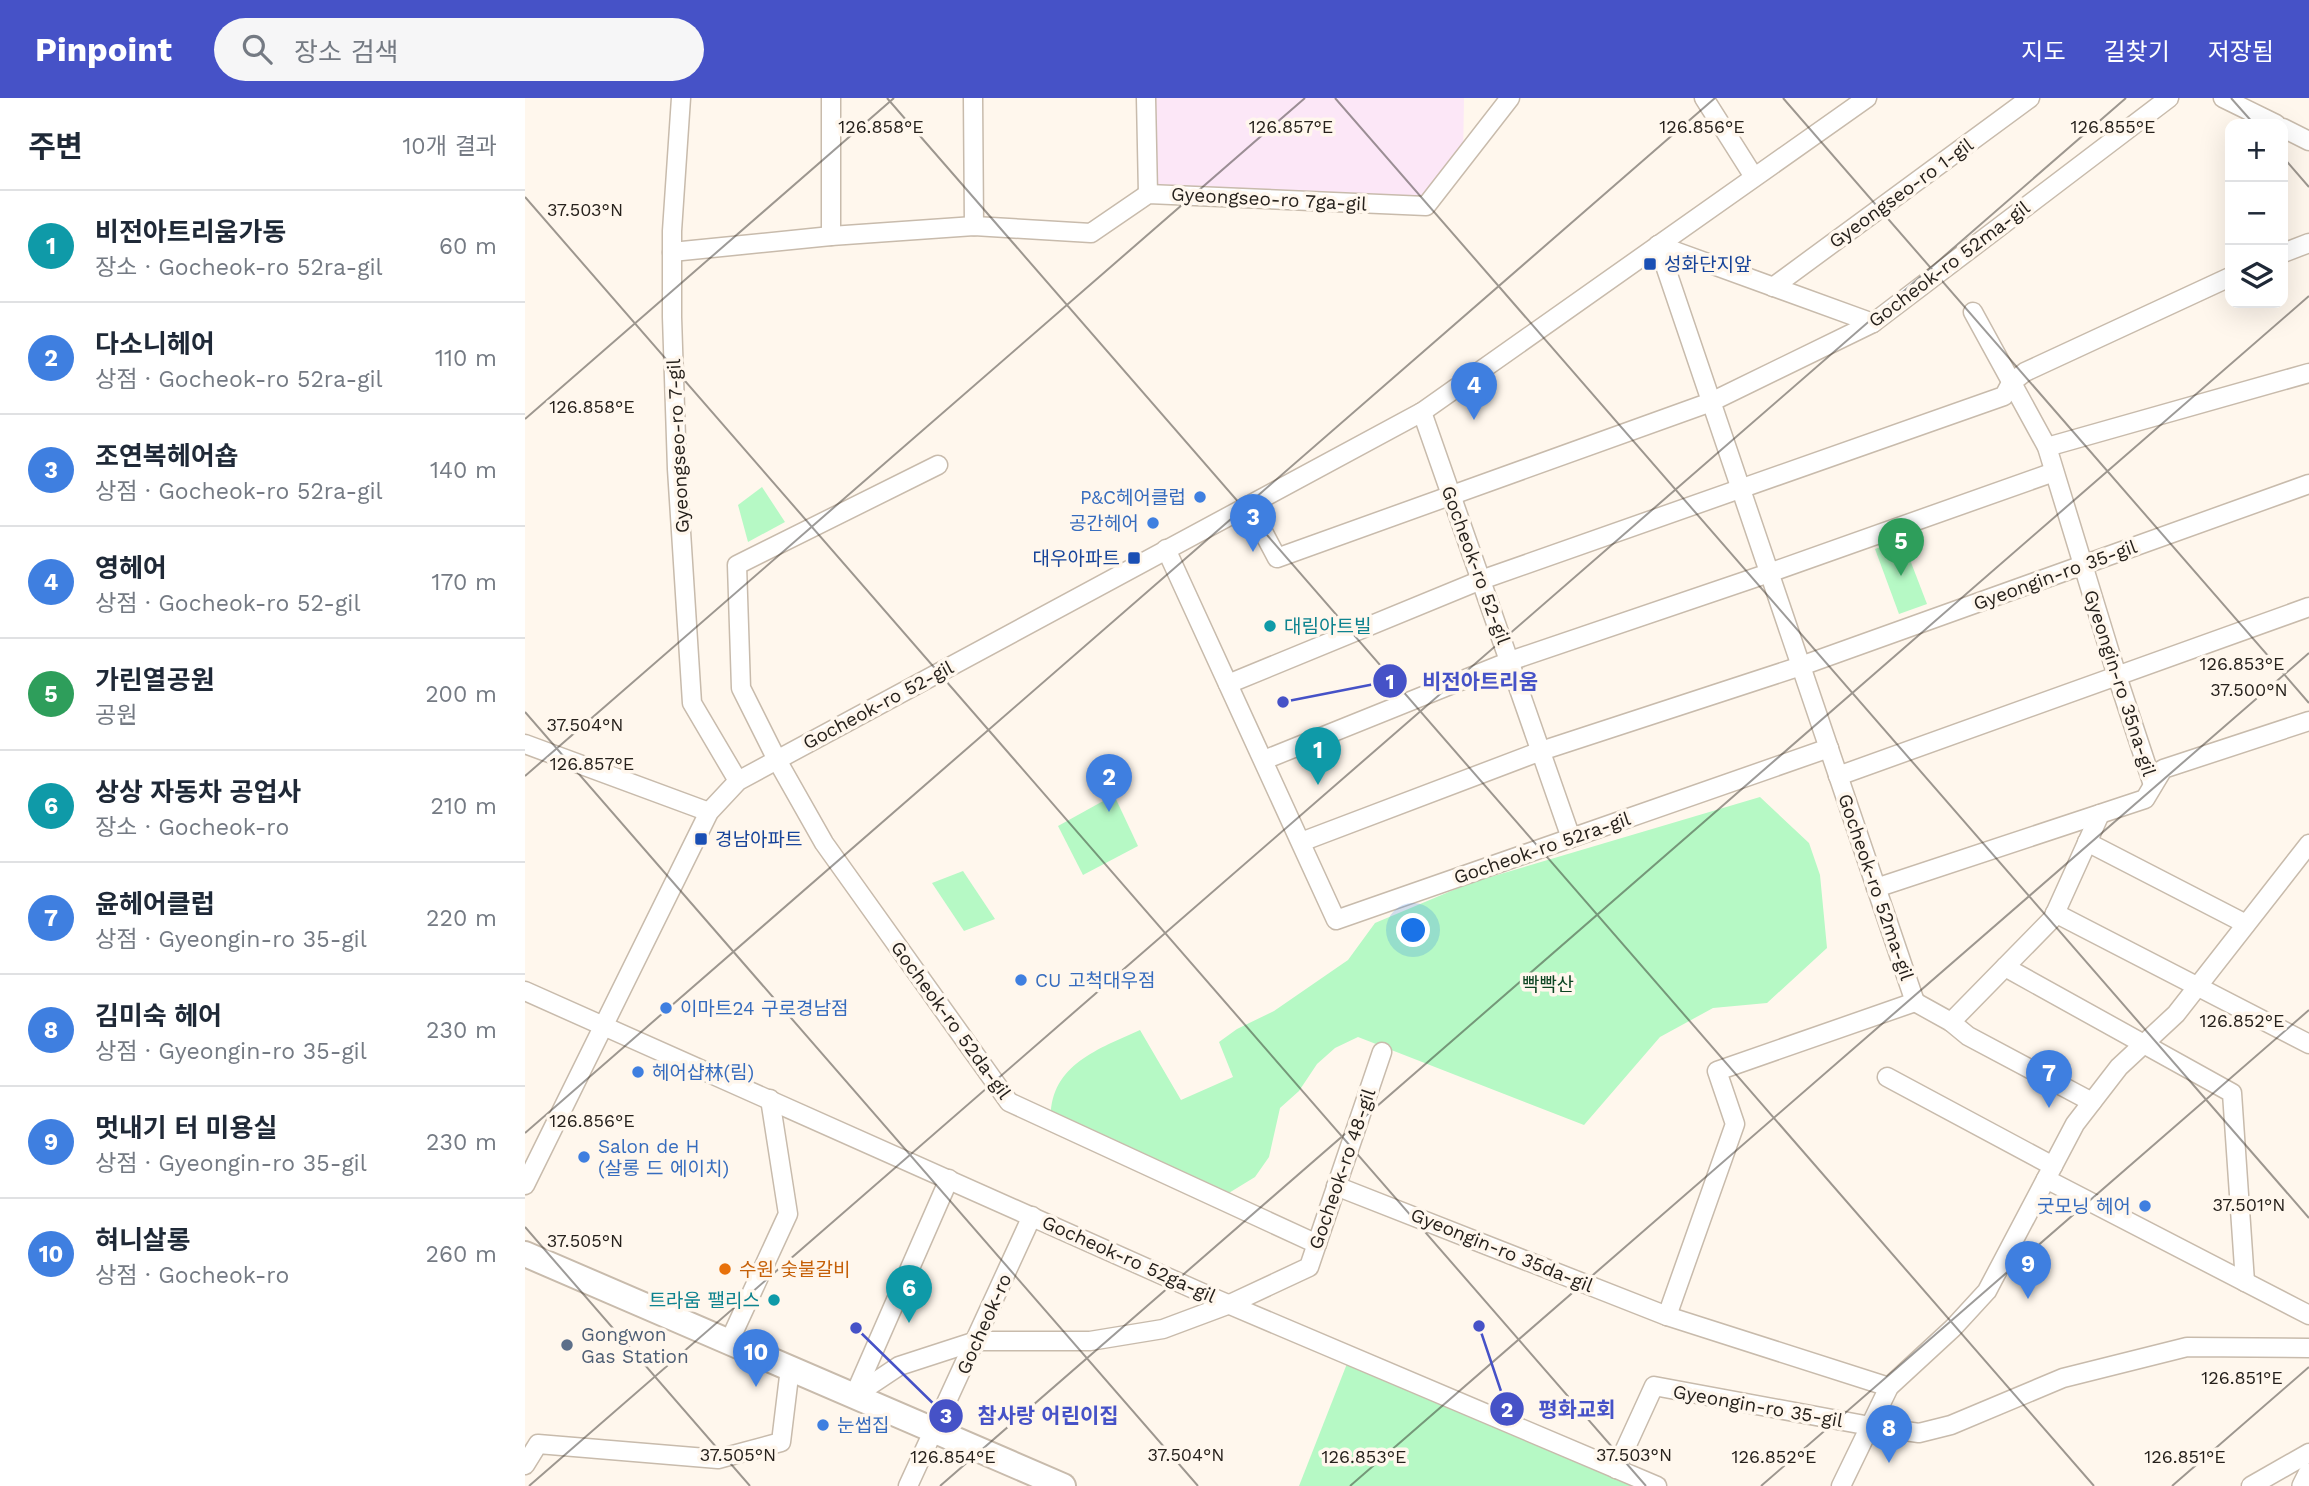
<!DOCTYPE html>
<html lang="ko">
<head>
<meta charset="utf-8">
<style>
	body { margin:0; font-family:"Work Sans","Noto Sans KR",sans-serif; background:#f6f6f7; color:#1f2937 }
	.controls { position:absolute; right:21px; top:21px; display:grid; overflow:hidden; border-radius:14px; box-shadow:0 7px 28px #0002 }
	.controls button { width:63px; height:63px; display:grid; place-items:center; padding:0; border:0; border-bottom:2px solid #e0e1e3; background:#fff; color:#1f2937; font:35px sans-serif }
	.you { position:absolute; left:889px; top:833px; width:24px; height:24px; margin:-18px; border:5px solid #fff; border-radius:50%; background:#1a73e8; box-shadow:0 0 0 10px #1a73e833 }
	.badge { display:grid; place-items:center; width:46px; height:46px; border-radius:50%; background:#4652c7; color:#fff; font-size:23px; font-weight:700 }
	.pin { position:absolute; translate:-50% -58px; filter:drop-shadow(0 2px 4px #0008) }
	.pin::after { content:''; position:absolute; top:37px; width:24px; height:21px; background:inherit; clip-path:polygon(0 0,100% 0,50% 100%) }
	.list { margin:0; padding:0; list-style:none }
	h2 { display:flex; justify-content:space-between; align-items:center; height:91px; margin:0; padding:0 28px; font-size:30px }
	h2 small { font-size:23px; font-weight:400; color:#747a83 }
	.list li { display:grid; grid-template-columns:46px 1fr auto; gap:21px; align-items:center; box-sizing:border-box; height:112px; padding:0 28px; border-top:2px solid #e0e1e3 }
	.list b { display:block; font-size:26px; white-space:nowrap }
	.list p { margin:0; font-size:23px; white-space:nowrap; color:#747a83 }
	.list em { font-size:23px; font-style:normal; color:#747a83 }
	.icon { flex:none; width:38px; height:38px; fill:none; stroke:currentColor; stroke-width:2; stroke-linecap:round; stroke-linejoin:round }
	.map { position:relative; flex:none; width:1784px; height:1388px; overflow:hidden }
	header { display:flex; align-items:center; gap:42px; box-sizing:border-box; height:98px; padding:0 35px; background:#4652c7; color:#fff }
	header strong { font-size:33px }
	nav { display:flex; gap:38px; margin-inline-start:auto; font-size:24px }
	.search { width:490px; height:63px; background:#f6f6f7; display:flex; align-items:center; gap:18px; box-sizing:border-box; padding:0 24px; border-radius:38px; color:#747a83; font-size:26px }
	main { display:flex }
	aside { flex:1; background:#fff }
	.map>svg:first-child { display:block }
</style>
</head>
<body>
<header>
<strong>Pinpoint</strong>
<div class="search"><svg class="icon" aria-label="search" viewBox="0 0 24 24"><circle cx="10" cy="10" r="6"/><path d="M15 15l6 6"/></svg>장소 검색</div>
<nav><a>지도</a><a>길찾기</a><a>저장됨</a></nav>
</header>
<main>
<aside>
<h2>주변<small>10개 결과</small></h2>
<ul class="list">
<li><span class="badge" style="background:#0f9aa8">1</span><div><b>비전아트리움가동</b><p>장소 · Gocheok-ro 52ra-gil</p></div><em>60 m</em></li>
<li><span class="badge" style="background:#3f7fe0">2</span><div><b>다소니헤어</b><p>상점 · Gocheok-ro 52ra-gil</p></div><em>110 m</em></li>
<li><span class="badge" style="background:#3f7fe0">3</span><div><b>조연복헤어숍</b><p>상점 · Gocheok-ro 52ra-gil</p></div><em>140 m</em></li>
<li><span class="badge" style="background:#3f7fe0">4</span><div><b>영헤어</b><p>상점 · Gocheok-ro 52-gil</p></div><em>170 m</em></li>
<li><span class="badge" style="background:#2e9e5b">5</span><div><b>가린열공원</b><p>공원</p></div><em>200 m</em></li>
<li><span class="badge" style="background:#0f9aa8">6</span><div><b>상상 자동차 공업사</b><p>장소 · Gocheok-ro</p></div><em>210 m</em></li>
<li><span class="badge" style="background:#3f7fe0">7</span><div><b>윤헤어클럽</b><p>상점 · Gyeongin-ro 35-gil</p></div><em>220 m</em></li>
<li><span class="badge" style="background:#3f7fe0">8</span><div><b>김미숙 헤어</b><p>상점 · Gyeongin-ro 35-gil</p></div><em>230 m</em></li>
<li><span class="badge" style="background:#3f7fe0">9</span><div><b>멋내기 터 미용실</b><p>상점 · Gyeongin-ro 35-gil</p></div><em>230 m</em></li>
<li><span class="badge" style="background:#3f7fe0">10</span><div><b>혀니살롱</b><p>상점 · Gocheok-ro</p></div><em>260 m</em></li>
</ul>
</aside>
<div class="map">
<svg width="1784" height="1388" viewBox="0 0 1784 1388">
	<rect width="100%" height="100%" fill="#fff7ed"/>
	<!-- education -->
	<path fill="#fce7f7" d="M621,0H939L938,60L901,108L623,96Z"/>
	<!-- green -->
	<g fill="#b6f9c5">
		<path d="M237,389L260,424L223,444L213,407Z"/>
		<path d="M1377,441L1402,506L1374,516L1350,451Z"/>
		<path d="M589,697L613,748L558,777L533,728Z"/>
		<path d="M1235,699L1284,745L1295,777L1302,850L1242,905L1188,910L1135,939L1059,1027L833,939L810,950L792,966L774,993L755,1010L744,1059L730,1079L694,1101L526,1023C523,968 573,951 615,932L656,1002L708,979L694,944L712,931L749,913L823,862L850,825L945,785Z"/>
		<path d="M438,773L470,821L439,833L407,785Z"/>
		<path d="M825,1258L1132,1388H774Z"/>
	</g>
	<g fill="none" stroke-linecap="round" stroke-linejoin="round">
		<!-- minor casing -->
		<g stroke="#c8bbac" stroke-width="21">
			<g id="minor">
				<path d="M156,0L147,133V219L152,371L167,605L213,683"/>
				<path d="M306,0V138"/>
				<path d="M448,0L449,128"/>
				<path d="M621,0L623,96"/>
				<path d="M1179,0L1229,79"/>
				<path d="M1698,0L1751,26"/>
				<path d="M1758,30L1784,43"/>
				<path d="M1133,147L1390,904L1192,973L1210,1026L1142,1218"/>
				<path d="M1133,147L1348,225"/>
				<path d="M147,154L306,138L449,128L566,135L623,96L901,108L985,0"/>
				<path d="M1758,155L1784,145"/>
				<path d="M1248,189L1505,0"/>
				<path d="M1448,214L1522,349L1592,578L1628,687"/>
				<path d="M897,314L1046,740"/>
				<path d="M1522,349L1784,275"/>
				<path d="M413,367L212,467L216,590L252,662L299,745L484,1004L792,1146"/>
				<path d="M725,409L752,460L1186,304L1348,225L1644,0"/>
				<path d="M641,451L811,822L1304,650"/>
				<path d="M703,586L956,482L1479,298L1486,285L1500,274L1705,179"/>
				<path d="M0,646L184,714"/>
				<path d="M739,662L985,563L1244,475L1529,374"/>
				<path d="M1313,678L1784,509"/>
				<path d="M776,744L1016,653L1276,568L1784,386"/>
				<path d="M1562,744L1721,826"/>
				<path d="M1351,790L1620,701L1638,671L1784,623"/>
				<path d="M1530,815L1784,946"/>
				<path d="M1480,869L1707,995L1720,1184"/>
				<path d="M0,893L691,1201L1132,1388"/>
				<path d="M1390,904L1426,924L1528,820L1575,716"/>
				<path d="M1426,924L1443,938L1567,1004"/>
				<path d="M1362,979L1528,1068"/>
				<path d="M1521,1081L1784,1217"/>
				<path d="M0,1087L184,714L213,683L897,314L1342,0"/>
				<path d="M811,1088L1142,1218L1364,1289"/>
				<path d="M204,1244L263,1116L245,1001"/>
				<path d="M329,1298L374,1268L451,1243H565L638,1231L705,1206L784,1169L857,954"/>
				<path d="M329,1298L424,1081"/>
				<path d="M0,1367L13,1346L193,1361L256,1344L265,1270"/>
				<path d="M1091,1371L1129,1288L1345,1328L1394,1335L1426,1327L1538,1280L1662,1249L1784,1250"/>
				<path d="M383,1388L507,1118"/>
				<path d="M1316,1388L1364,1289L1428,1230L1462,1193L1550,1026L1594,969L1651,916L1784,746"/>
				<path d="M1726,1388L1784,1355"/>
			</g>
		</g>
		<!-- tertiary casing -->
		<g stroke="#c8bbac" stroke-width="24">
			<path id="tertiary" d="M1778,1388L1784,1376"/>
		</g>
		<!-- secondary casing -->
		<g stroke="#c8bbac" stroke-width="28">
			<path id="secondary" d="M0,1156L538,1388"/>
		</g>
		<!-- minor -->
		<use href="#minor" stroke="#fff" stroke-width="18"/>
		<!-- tertiary -->
		<use href="#tertiary" stroke="#fff" stroke-width="21"/>
		<!-- secondary -->
		<use href="#secondary" stroke="#fff" stroke-width="24"/>
	</g>
	<!-- ticks -->
	<path fill="none" stroke="#26211c" stroke-width="2" stroke-opacity="0.45" d="M362,0L1569,1388M810,0L1784,1120M1258,0L1784,605M1706,0L1729,26M1758,59L1784,89M0,99L1121,1388M0,321L369,0M0,614L673,1388M0,678L780,0M0,1035L1190,0M0,1129L225,1388M4,1388L1601,0M415,1388L1784,198M825,1388L1784,555M1236,1388L1784,912M1647,1388L1784,1269"/>
	<!-- markers -->
	<g fill="#1a4fb4" stroke="#fff7ed" stroke-width="2.5">
		<rect x="1118" y="159" width="14" height="14" rx="3.5"/>
		<rect x="602" y="453" width="14" height="14" rx="3.5"/>
		<rect x="169" y="734" width="14" height="14" rx="3.5"/>
	</g>
	<g fill="#3f7fe0" stroke="#fff7ed" stroke-width="2.5">
		<circle cx="675" cy="399" r="7"/>
		<circle cx="628" cy="425" r="7"/>
		<circle cx="496" cy="882" r="7"/>
		<circle cx="141" cy="910" r="7"/>
		<circle cx="113" cy="974" r="7"/>
		<circle cx="59" cy="1059" r="7"/>
		<circle cx="1620" cy="1108" r="7"/>
		<circle cx="298" cy="1327" r="7"/>
	</g>
	<g fill="#0f9aa8" stroke="#fff7ed" stroke-width="2.5">
		<circle cx="745" cy="528" r="7"/>
		<circle cx="249" cy="1202" r="7"/>
	</g>
	<circle fill="#e8710a" stroke="#fff7ed" stroke-width="2.5" cx="200" cy="1171" r="7"/>
	<circle fill="#5c6f8a" stroke="#fff7ed" stroke-width="2.5" cx="42" cy="1247" r="7"/>
	<g text-anchor="middle" dominant-baseline="central" stroke-width="7" stroke-linejoin="round" paint-order="stroke">
		<!-- street labels -->
		<g font-size="19" fill="#26211c" stroke="#fff7ed">
			<text transform="translate(1376 95) rotate(-36)">Gyeongseo-ro 1-gil</text>
			<text transform="translate(744 101) rotate(3)">Gyeongseo-ro 7ga-gil</text>
			<text transform="translate(1424 166) rotate(-37)">Gocheok-ro 52ma-gil</text>
			<text transform="translate(153 348) rotate(-93)">Gyeongseo-ro 7-gil</text>
			<text transform="translate(951 467) rotate(70)">Gocheok-ro 52-gil</text>
			<text transform="translate(1530 477) rotate(-20)">Gyeongin-ro 35-gil</text>
			<text transform="translate(1595 585) rotate(72)">Gyeongin-ro 35na-gil</text>
			<text transform="translate(353 607) rotate(-28)">Gocheok-ro 52-gil</text>
			<text transform="translate(1017 750) rotate(-19)">Gocheok-ro 52ra-gil</text>
			<text transform="translate(1351 789) rotate(71)">Gocheok-ro 52ma-gil</text>
			<text transform="translate(426 922) rotate(54)">Gocheok-ro 52da-gil</text>
			<text transform="translate(817 1071) rotate(-71)">Gocheok-ro 48-gil</text>
			<text transform="translate(977 1152) rotate(22)">Gyeongin-ro 35da-gil</text>
			<text transform="translate(604 1161) rotate(24)">Gocheok-ro 52ga-gil</text>
			<text transform="translate(459 1226) rotate(-66)">Gocheok-ro</text>
			<text transform="translate(1233 1308) rotate(10)">Gyeongin-ro 35-gil</text>
		</g>
		<!-- transit labels -->
		<g font-size="19" fill="#164399" stroke="#fff7ed" text-anchor="start">
			<text x="1139" y="166">성화단지앞</text>
			<text x="595" y="460" text-anchor="end">대우아파트</text>
			<text x="190" y="741">경남아파트</text>
		</g>
		<!-- shop labels -->
		<g font-size="19" fill="#366cbe" stroke="#fff7ed" text-anchor="start">
			<text x="661" y="399" text-anchor="end">P&amp;C헤어클럽</text>
			<text x="614" y="425" text-anchor="end">공간헤어</text>
			<text x="510" y="882">CU 고척대우점</text>
			<text x="155" y="910">이마트24 구로경남점</text>
			<text x="127" y="974">헤어샵林(림)</text>
			<text x="73" y="1048">Salon de H<tspan x="73" dy="22">(살롱 드 에이치)</tspan></text>
			<text x="1606" y="1108" text-anchor="end">굿모닝 헤어</text>
			<text x="312" y="1327">눈썹집</text>
		</g>
		<!-- culture labels -->
		<g font-size="19" fill="#0d838f" stroke="#fff7ed" text-anchor="start">
			<text x="759" y="528">대림아트빌</text>
			<text x="235" y="1202" text-anchor="end">트라움 팰리스</text>
		</g>
		<!-- park labels -->
		<g font-size="19" fill="#0d4522" stroke="#fff7ed">
			<text x="1023" y="886">빡빡산</text>
		</g>
		<!-- food labels -->
		<g font-size="19" fill="#c56008" stroke="#fff7ed" text-anchor="start">
			<text x="214" y="1171">수원 숯불갈비</text>
		</g>
		<!-- service labels -->
		<g font-size="19" fill="#4e5e75" stroke="#fff7ed" text-anchor="start">
			<text x="56" y="1236">Gongwon<tspan x="56" dy="22">Gas Station</tspan></text>
		</g>
	</g>
	<g font-size="18" text-anchor="middle" fill="#26211c" stroke="#fff7ed" stroke-width="7" stroke-linejoin="round" paint-order="stroke">
		<text x="356" y="35">126.858°E</text>
		<text x="766" y="35">126.857°E</text>
		<text x="1177" y="35">126.856°E</text>
		<text x="1588" y="35">126.855°E</text>
		<text x="60" y="118">37.503°N</text>
		<text x="67" y="315">126.858°E</text>
		<text x="1717" y="572">126.853°E</text>
		<text x="1724" y="598">37.500°N</text>
		<text x="60" y="633">37.504°N</text>
		<text x="67" y="672">126.857°E</text>
		<text x="1717" y="929">126.852°E</text>
		<text x="67" y="1029">126.856°E</text>
		<text x="1724" y="1113">37.501°N</text>
		<text x="60" y="1149">37.505°N</text>
		<text x="1717" y="1286">126.851°E</text>
		<text x="213" y="1363">37.505°N</text>
		<text x="661" y="1363">37.504°N</text>
		<text x="1109" y="1363">37.503°N</text>
		<text x="428" y="1365">126.854°E</text>
		<text x="839" y="1365">126.853°E</text>
		<text x="1249" y="1365">126.852°E</text>
		<text x="1660" y="1365">126.851°E</text>
	</g>
	<!-- callouts -->
	<path fill="none" stroke="#4652c7" stroke-width="2.5" d="M758 604L865 583M954 1228L982 1311M331 1230L421 1318"/>
	<g fill="#4652c7" stroke="#fff7ed" stroke-width="2.5">
		<circle cx="758" cy="604" r="7"/>
		<circle cx="954" cy="1228" r="7"/>
		<circle cx="331" cy="1230" r="7"/>
		<circle cx="865" cy="583" r="18"/>
		<circle cx="982" cy="1311" r="18"/>
		<circle cx="421" cy="1318" r="18"/>
	</g>
	<g font-size="21" text-anchor="middle" font-weight="bold" fill="#fff">
		<text x="865" y="591">1</text>
		<text x="982" y="1319">2</text>
		<text x="421" y="1325">3</text>
	</g>
	<g font-size="21" text-anchor="middle" font-weight="bold" fill="#4652c7" stroke="#fff7ed" stroke-width="7" stroke-linejoin="round" paint-order="stroke">
		<text x="955" y="591">비전아트리움</text>
		<text x="1052" y="1319">평화교회</text>
		<text x="523" y="1325">참사랑 어린이집</text>
	</g>
</svg>
<div class="controls">
<button>+</button>
<button>−</button>
<button><svg class="icon" aria-label="layers" viewBox="0 0 24 24"><path d="M12 4l9 5-9 5-9-5zM3 14l9 5 9-5"/></svg></button>
</div>
<div class="you"></div>
<div class="pin badge" style="left:793px;top:687px;background:#0f9aa8">1</div>
<div class="pin badge" style="left:584px;top:714px;background:#3f7fe0">2</div>
<div class="pin badge" style="left:728px;top:454px;background:#3f7fe0">3</div>
<div class="pin badge" style="left:949px;top:322px;background:#3f7fe0">4</div>
<div class="pin badge" style="left:1376px;top:478px;background:#2e9e5b">5</div>
<div class="pin badge" style="left:384px;top:1225px;background:#0f9aa8">6</div>
<div class="pin badge" style="left:1524px;top:1010px;background:#3f7fe0">7</div>
<div class="pin badge" style="left:1364px;top:1365px;background:#3f7fe0">8</div>
<div class="pin badge" style="left:1503px;top:1201px;background:#3f7fe0">9</div>
<div class="pin badge" style="left:231px;top:1289px;background:#3f7fe0">10</div>
</div>
</main>
</body>
</html>
